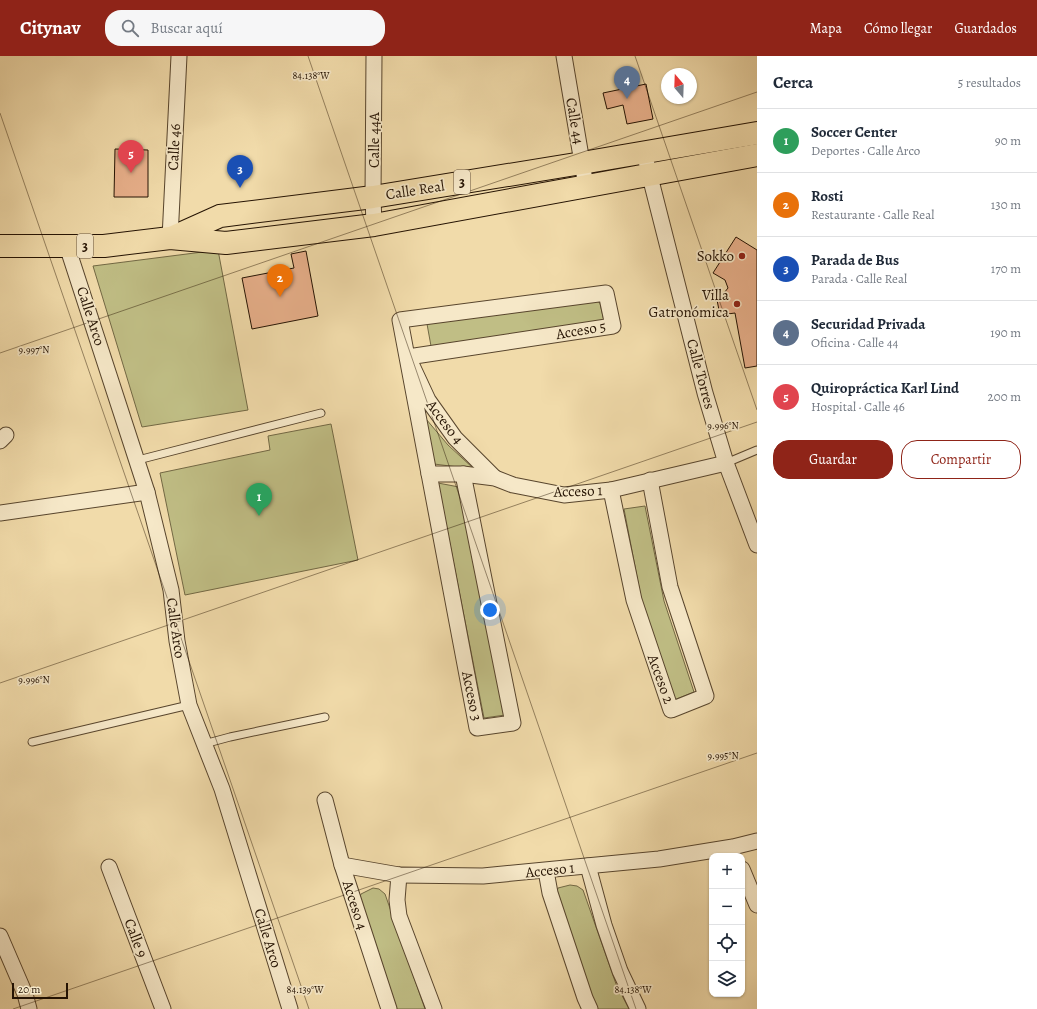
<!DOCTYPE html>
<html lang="es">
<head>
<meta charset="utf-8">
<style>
	body { margin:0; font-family:Alegreya,serif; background:#f6f6f7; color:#1f2937 }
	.controls { position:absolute; right:12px; bottom:12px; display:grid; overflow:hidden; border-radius:8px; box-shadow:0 1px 3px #0004 }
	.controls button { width:36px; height:36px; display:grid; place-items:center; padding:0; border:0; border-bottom:1px solid #e0e1e3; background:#fff; color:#1f2937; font:20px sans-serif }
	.compass { position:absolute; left:661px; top:12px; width:36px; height:36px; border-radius:50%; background:#fff; box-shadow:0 1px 3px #0004; rotate:341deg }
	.scale { position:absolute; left:12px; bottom:10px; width:56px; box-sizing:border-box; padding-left:4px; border:2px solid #251303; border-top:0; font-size:11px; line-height:14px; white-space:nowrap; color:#251303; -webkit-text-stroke:3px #f6e8c8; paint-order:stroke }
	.you { position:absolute; left:490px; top:554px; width:14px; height:14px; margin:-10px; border:3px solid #fff; border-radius:50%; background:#1a73e8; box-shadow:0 0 0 6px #1a73e833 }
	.badge { display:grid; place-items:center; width:26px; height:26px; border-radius:50%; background:#8f2418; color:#fff; font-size:13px; font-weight:700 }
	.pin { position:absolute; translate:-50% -33px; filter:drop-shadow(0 1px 2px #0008) }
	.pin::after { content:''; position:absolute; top:21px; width:14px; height:12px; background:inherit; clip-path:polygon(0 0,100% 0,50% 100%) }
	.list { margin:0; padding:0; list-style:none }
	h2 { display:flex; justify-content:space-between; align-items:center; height:52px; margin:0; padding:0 16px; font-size:17px }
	h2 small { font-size:13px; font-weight:400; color:#747a83 }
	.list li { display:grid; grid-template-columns:26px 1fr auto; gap:12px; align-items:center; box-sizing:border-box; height:64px; padding:0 16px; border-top:1px solid #e0e1e3 }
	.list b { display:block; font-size:15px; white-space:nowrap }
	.list p { margin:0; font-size:13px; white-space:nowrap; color:#747a83 }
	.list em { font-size:13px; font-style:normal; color:#747a83 }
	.actions { display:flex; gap:8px; padding:12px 16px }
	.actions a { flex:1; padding:9px 0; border:1px solid #8f2418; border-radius:16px; text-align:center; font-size:14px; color:#8f2418 }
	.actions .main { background:#8f2418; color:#fff }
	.icon { flex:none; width:22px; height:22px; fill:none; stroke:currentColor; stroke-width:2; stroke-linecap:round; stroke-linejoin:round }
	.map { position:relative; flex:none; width:757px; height:953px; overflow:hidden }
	header { display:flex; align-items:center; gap:24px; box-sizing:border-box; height:56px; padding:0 20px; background:#8f2418; color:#fff }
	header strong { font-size:19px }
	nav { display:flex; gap:22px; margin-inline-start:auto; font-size:14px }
	.search { width:280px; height:36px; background:#f6f6f7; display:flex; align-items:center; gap:10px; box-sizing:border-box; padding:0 14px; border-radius:16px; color:#747a83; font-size:15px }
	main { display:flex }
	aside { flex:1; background:#fff }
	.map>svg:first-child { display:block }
</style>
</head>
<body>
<header>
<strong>Citynav</strong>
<div class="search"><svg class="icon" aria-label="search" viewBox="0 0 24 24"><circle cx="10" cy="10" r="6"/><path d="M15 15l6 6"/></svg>Buscar aquí</div>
<nav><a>Mapa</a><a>Cómo llegar</a><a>Guardados</a></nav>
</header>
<main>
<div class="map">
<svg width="757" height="953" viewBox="0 0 757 953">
	<rect width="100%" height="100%" fill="#f1dbaa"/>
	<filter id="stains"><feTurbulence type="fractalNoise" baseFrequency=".005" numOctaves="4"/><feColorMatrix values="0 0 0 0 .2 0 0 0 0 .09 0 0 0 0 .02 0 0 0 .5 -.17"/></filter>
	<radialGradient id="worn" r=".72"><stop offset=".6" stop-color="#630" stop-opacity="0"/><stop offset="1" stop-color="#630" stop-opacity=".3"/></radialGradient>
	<!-- green -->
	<g fill="#c0be85" stroke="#726844">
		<path d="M218,194L248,354L142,371L93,210Z"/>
		<path d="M599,243L604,265L431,290L427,268Z"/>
		<path d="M426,363L448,389L474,413L434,408Z"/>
		<path d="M331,368L358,504L185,539L160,417L270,394L268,380Z"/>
		<path d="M438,427L459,431L505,659L484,662Z"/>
		<path d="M645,450L664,545L694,636L674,644L642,547L624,453Z"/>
		<path d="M570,829L577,830L583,834L616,928L629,953H595L556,839L558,832Z"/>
		<path d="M373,832L379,833L385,838L425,953H395L358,846L361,838Z"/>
	</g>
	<!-- building -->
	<g fill="#e8b08b" stroke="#251303">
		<path d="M646,28L653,63L627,68L623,49L607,53L603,37Z"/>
		<path d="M115,93L148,94V141H114Z"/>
		<path d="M736,181L757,194V310L745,312L735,257L720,259L716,239L724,237L728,232L725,224L713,217Z"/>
		<path d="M306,195L318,260L252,273L242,222L294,212L291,198Z"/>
	</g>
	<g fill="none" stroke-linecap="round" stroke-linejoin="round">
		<!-- service casing -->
		<g stroke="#58452d" stroke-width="9">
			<g id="service">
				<path d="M138,404L321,357"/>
				<path d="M726,407L757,394"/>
				<path d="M32,686L189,649"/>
				<path d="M204,688L230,681L325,661"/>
			</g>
		</g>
		<!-- minor casing -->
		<g stroke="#58452d" stroke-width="17">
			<g id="minor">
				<path d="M374,0L373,141L374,169"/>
				<path d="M564,0L586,130"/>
				<path d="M644,97L705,337L726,407L757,489"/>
				<path d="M170,182L179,0"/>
				<path d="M67,190L147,436L171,534L177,585L189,649L222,733L290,953"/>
				<path d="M0,385L6,379"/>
				<path d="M429,418H463L495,422L513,429L564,439L611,434L726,407"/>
				<path d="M463,418L513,667L477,672L400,264L606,237L613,270L408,301L428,344L455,382L495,422"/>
				<path d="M611,434L634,544L671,654L706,640L670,531L650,424"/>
				<path d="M0,457L147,436"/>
				<path d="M325,744L342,809L389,953"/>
				<path d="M342,809L399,819L483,820L659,803L733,791L757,785"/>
				<path d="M588,810L604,869L620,915L638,953"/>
				<path d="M109,811L163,953"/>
				<path d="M742,813L757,849"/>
				<path d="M546,815L550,837L585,942L590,953"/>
				<path d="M399,819L397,844L399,860L434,953"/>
				<path d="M0,880L25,938L29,953"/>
			</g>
		</g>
		<!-- primary casing -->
		<g stroke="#251303" stroke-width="24">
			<g id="primary">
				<path d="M171,182L220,160L373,141L582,107L757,77"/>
				<path d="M0,190H104L170,182L226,187L374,169L757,99"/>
			</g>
		</g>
		<!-- service -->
		<use href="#service" stroke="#f6e8c8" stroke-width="7"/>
		<!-- minor -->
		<use href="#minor" stroke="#f6e8c8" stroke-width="15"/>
		<!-- primary -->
		<use href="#primary" stroke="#f1dbaa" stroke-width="22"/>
	</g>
	<!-- ticks -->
	<path fill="none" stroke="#251303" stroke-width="1" stroke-opacity="0.45" d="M308,0L636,953M635,0L757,354M0,57L309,953M0,297L757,36M0,627L757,366M13,953L757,697"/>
	<!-- markers -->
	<g fill="#8f2418" stroke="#f6e8c8" stroke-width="1.5">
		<circle cx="742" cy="200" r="4"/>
		<circle cx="737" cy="248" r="4"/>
	</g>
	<g text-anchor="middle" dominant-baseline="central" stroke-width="3.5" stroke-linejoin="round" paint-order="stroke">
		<!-- shield labels -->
		<g fill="#f6e8c8" stroke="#64533e" stroke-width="1">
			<rect x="454" y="114" width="16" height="24" rx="3"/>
			<rect x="77" y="178" width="16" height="24" rx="3"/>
		</g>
		<g font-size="14" font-weight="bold" fill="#251303">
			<text x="462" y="126">3</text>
			<text x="85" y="190">3</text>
		</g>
		<!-- street labels -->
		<g font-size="15" fill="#251303" stroke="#f6e8c8">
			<text transform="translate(575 65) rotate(80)">Calle 44</text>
			<text transform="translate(374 84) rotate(-90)">Calle 44A</text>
			<text transform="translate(174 91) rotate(-87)">Calle 46</text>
			<text transform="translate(415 134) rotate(-9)">Calle Real</text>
			<text transform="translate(91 260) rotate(72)">Calle Arco</text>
			<text transform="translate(581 274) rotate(-10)">Acceso 5</text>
			<text transform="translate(701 318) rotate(75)">Calle Torres</text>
			<text transform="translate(445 366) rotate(53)">Acceso 4</text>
			<text transform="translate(578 435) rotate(-2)">Acceso 1</text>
			<text transform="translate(176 572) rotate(82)">Calle Arco</text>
			<text transform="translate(661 623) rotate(70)">Acceso 2</text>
			<text transform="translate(472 640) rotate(78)">Acceso 3</text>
			<text transform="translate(550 814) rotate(-6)">Acceso 1</text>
			<text transform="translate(355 849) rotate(72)">Acceso 4</text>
			<text transform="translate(136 882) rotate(69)">Calle 9</text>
			<text transform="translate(268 882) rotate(73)">Calle Arco</text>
		</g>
		<!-- poi labels -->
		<g font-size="15" fill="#251303" stroke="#f6e8c8" text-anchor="end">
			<text x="734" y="200">Sokko</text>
			<text x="729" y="239">Villa<tspan x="729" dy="17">Gatronómica</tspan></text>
		</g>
	</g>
	<g font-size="10" text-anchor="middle" fill="#251303" stroke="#f6e8c8" stroke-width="3.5" stroke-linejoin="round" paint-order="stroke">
		<text x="311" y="23">84.138°W</text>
		<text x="34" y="297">9.997°N</text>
		<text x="723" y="373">9.996°N</text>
		<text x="34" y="627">9.996°N</text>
		<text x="723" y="703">9.995°N</text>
		<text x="305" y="937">84.139°W</text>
		<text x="633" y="937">84.138°W</text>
	</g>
	<rect width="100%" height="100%" filter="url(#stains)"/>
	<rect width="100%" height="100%" fill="url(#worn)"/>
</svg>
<div class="controls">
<button>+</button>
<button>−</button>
<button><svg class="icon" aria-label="locate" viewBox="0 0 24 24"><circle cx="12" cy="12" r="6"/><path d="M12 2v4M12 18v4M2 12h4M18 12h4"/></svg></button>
<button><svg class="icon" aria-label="layers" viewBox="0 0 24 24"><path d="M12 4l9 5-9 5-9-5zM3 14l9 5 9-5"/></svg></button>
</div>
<svg class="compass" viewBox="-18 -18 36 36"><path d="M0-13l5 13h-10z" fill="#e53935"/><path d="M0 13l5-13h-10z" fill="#747a83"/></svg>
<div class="scale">20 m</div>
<div class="you"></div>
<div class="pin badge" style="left:259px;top:460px;background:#2e9e5b">1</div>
<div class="pin badge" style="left:280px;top:241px;background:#e8710a">2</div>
<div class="pin badge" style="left:240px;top:132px;background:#1a4fb4">3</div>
<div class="pin badge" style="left:627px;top:43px;background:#5c6f8a">4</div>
<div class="pin badge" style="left:131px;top:117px;background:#e0444e">5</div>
</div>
<aside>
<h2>Cerca<small>5 resultados</small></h2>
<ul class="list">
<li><span class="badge" style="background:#2e9e5b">1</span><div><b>Soccer Center</b><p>Deportes · Calle Arco</p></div><em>90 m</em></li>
<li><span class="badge" style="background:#e8710a">2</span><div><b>Rosti</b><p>Restaurante · Calle Real</p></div><em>130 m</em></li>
<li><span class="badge" style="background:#1a4fb4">3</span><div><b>Parada de Bus</b><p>Parada · Calle Real</p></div><em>170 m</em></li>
<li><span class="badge" style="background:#5c6f8a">4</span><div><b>Securidad Privada</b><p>Oficina · Calle 44</p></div><em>190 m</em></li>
<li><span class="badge" style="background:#e0444e">5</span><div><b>Quiropráctica Karl Lind</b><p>Hospital · Calle 46</p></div><em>200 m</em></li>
</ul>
<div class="actions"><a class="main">Guardar</a><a>Compartir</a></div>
</aside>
</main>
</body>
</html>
